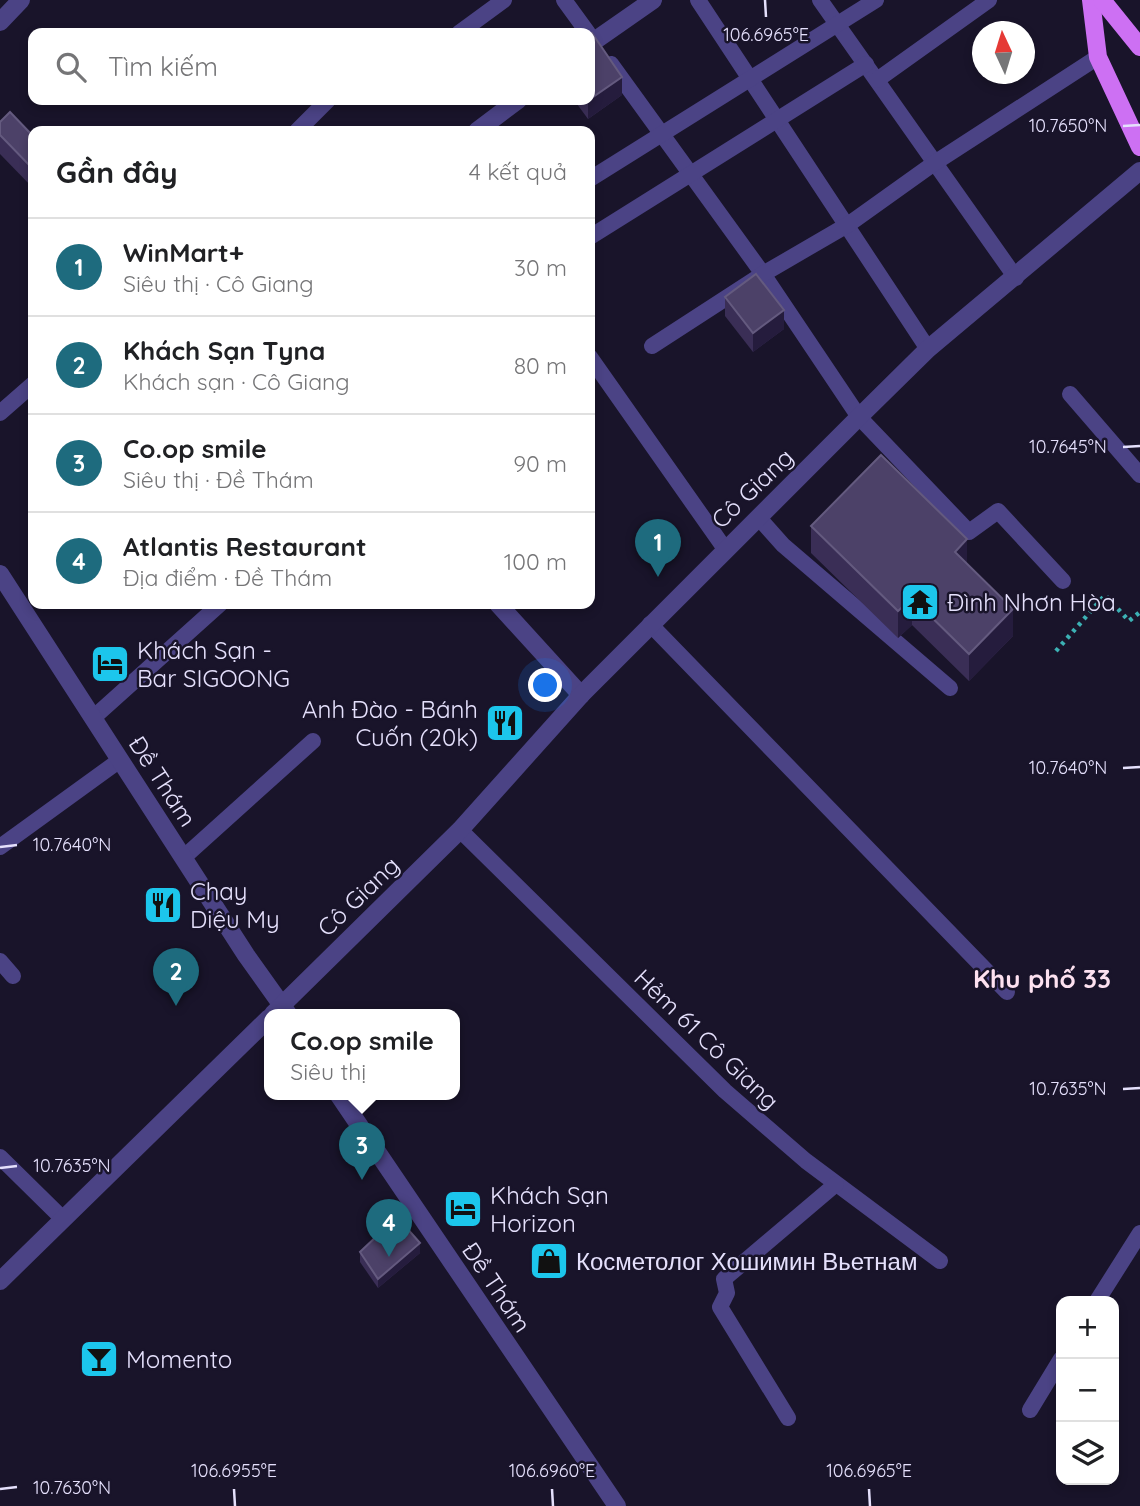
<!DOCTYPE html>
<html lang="vi">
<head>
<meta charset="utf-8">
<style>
	body { margin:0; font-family:Quicksand,sans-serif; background:#f2f2f2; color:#202124 }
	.controls { position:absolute; right:21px; bottom:21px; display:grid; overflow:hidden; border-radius:14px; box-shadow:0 4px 10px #0003 }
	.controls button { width:63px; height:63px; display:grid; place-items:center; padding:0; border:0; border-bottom:2px solid #e0e0e0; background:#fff; color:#202124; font:35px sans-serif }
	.compass { position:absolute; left:972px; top:21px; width:63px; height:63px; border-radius:50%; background:#fff; box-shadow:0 4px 10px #0003; rotate:356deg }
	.you { position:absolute; left:546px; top:686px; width:24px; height:24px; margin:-18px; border:5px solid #fff; border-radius:50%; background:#1a73e8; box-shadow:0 0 0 10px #1a73e833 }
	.badge { display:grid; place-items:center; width:46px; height:46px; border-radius:50%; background:#1e6b7e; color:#fff; font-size:23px; font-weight:700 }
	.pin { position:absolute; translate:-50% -58px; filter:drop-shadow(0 2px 4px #0008) }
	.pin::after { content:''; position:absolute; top:37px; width:24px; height:21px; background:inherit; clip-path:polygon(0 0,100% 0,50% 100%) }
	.popup { position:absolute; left:264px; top:1009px; width:196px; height:91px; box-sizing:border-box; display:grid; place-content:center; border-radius:14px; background:#fff; filter:drop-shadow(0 2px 5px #0005); font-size:23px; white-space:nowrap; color:#757577 }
	.popup b { font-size:26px; color:#202124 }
	.popup::after { content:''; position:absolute; left:50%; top:100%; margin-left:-14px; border:14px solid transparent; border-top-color:#fff }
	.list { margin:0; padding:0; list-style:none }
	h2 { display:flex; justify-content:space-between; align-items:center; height:91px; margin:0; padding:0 28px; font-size:30px }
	h2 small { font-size:23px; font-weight:400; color:#757577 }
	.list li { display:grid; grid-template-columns:46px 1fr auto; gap:21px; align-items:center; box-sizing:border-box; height:98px; padding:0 28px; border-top:2px solid #e0e0e0 }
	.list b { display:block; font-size:26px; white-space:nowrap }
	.list p { margin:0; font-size:23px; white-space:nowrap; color:#757577 }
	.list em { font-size:23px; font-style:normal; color:#757577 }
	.icon { flex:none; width:38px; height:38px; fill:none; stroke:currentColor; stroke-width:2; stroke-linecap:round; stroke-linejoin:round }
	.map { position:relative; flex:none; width:1140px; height:1506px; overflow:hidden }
	.search { position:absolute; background:#fff; box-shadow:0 4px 10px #0003; left:28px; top:28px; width:567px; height:77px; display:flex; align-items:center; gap:18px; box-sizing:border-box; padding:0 24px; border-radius:14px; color:#757577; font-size:26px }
	.panel { position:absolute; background:#fff; box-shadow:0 4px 10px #0003; left:28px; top:126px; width:567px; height:483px; border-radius:14px }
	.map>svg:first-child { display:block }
</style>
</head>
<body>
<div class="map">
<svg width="1140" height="1506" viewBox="0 0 1140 1506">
	<rect width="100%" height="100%" fill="#19142a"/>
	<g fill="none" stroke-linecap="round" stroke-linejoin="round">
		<!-- path -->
		<path stroke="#3cb1b4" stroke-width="4.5" stroke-dasharray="3.5 5" stroke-linecap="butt" d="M1056,651L1105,595L1129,621L1140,612"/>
		<!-- lane -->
		<g stroke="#4b4385" stroke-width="16">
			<path d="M564,0L588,33"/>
			<path d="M698,0L928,349"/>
			<path d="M820,0L1016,278"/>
			<path d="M459,33L504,0"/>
			<path d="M611,64L763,274L859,417L969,532L998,511L1063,581"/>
			<path d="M877,80L989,0"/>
			<path d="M297,131L328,100"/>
			<path d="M590,179L876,0"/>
			<path d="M590,237L866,64"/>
			<path d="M652,346L763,274L849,224L933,164L1098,57"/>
			<path d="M590,357L725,549"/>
			<path d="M1070,394L1140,475"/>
			<path d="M0,413L33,384"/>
			<path d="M759,518L783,545L950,688"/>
			<path d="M650,624L1007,992"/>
			<path d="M93,718L220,604"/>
			<path d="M460,830L725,1091L806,1161L940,1261"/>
			<path d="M0,847L120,760"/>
			<path d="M183,858L313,741"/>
			<path d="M0,961L13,976"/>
			<path d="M0,1157L63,1219"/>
			<path d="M1097,1301L1140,1233"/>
			<path d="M1030,1410L1061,1359"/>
			<path d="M788,1418L720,1307L727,1293L724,1279L836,1184"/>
		</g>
		<!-- street -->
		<g stroke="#4b4385" stroke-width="18">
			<path d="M0,22L21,0"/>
			<path d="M590,44L653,0"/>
			<path d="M477,131L518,100"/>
			<path d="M0,574L246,955L288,1014"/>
			<path d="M498,604L581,695"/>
			<path d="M273,1014L460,830L581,695L859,417L928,349L1140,171"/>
			<path d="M338,1094L617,1506"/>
			<path d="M0,1281L269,1018"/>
		</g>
		<!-- primary -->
		<g stroke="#cd70f3" stroke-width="18">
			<path d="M1091,0L1098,57L1140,147"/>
			<path d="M1102,0L1140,47"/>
		</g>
	</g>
	<!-- wall -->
	<g fill="#3a2e56">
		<path d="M622,95L588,119L574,100H590Z"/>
		<path d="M0,122L33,136V188L0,154Z"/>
		<path d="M725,297L784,329L753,352L725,316Z"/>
		<path d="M811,526L967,564L1013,636L969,681L912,625L898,638L811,553Z"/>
		<path d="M360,1252L420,1253L378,1288L360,1262Z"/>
	</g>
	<!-- shaded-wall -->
	<g fill="#251c3d">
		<path d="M622,77V95L588,119V100Z"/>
		<path d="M784,310V329L753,352V333Z"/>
		<path d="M967,539V566L955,552Z"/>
		<path d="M912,598V625L898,638V611Z"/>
		<path d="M1013,609V636L969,681V654Z"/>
		<path d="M420,1243V1253L378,1288V1279Z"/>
	</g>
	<!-- building -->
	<g fill="#4c4168" stroke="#645a7f" stroke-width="2">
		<path d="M592,33L622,77L590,99V35Z"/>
		<path d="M10,112L33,136V169L0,135V122Z"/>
		<path d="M756,274L784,310L753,333L725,297Z"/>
		<path d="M881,455L967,539L955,552L1013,609L969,654L912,598L898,611L811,526Z"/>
		<path d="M397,1217L420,1243L378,1279L360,1252Z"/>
	</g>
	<!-- ticks -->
	<path fill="none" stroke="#e5e0fc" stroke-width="2.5" d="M765,0L766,17M1123,126L1140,125M1123,447L1140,446M1123,768L1140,767M0,847L17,845M1123,1089L1140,1088M0,1168L17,1166M0,1489L17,1487M234,1489L235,1506M552,1489L553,1506M869,1489L870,1506"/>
	<!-- icons -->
	<defs>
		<g id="temple-square" transform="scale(2.0125)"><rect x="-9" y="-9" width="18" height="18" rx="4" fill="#1cc6ec" stroke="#19142a"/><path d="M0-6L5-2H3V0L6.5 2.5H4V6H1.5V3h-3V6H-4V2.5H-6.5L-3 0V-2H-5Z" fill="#111"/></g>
		<g id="hotel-square" transform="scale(2.0125)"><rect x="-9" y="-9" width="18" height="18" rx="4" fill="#1cc6ec" stroke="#19142a"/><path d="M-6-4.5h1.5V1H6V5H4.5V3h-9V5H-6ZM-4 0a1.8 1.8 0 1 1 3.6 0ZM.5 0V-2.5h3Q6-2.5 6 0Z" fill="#111"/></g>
		<g id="restaurant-square" transform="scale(2.0125)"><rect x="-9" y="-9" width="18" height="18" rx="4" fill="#1cc6ec" stroke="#19142a"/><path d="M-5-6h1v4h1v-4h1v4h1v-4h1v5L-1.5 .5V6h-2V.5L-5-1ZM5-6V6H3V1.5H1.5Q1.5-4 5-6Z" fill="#111"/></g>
		<g id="shop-square" transform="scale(2.0125)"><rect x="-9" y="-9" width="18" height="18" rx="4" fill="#1cc6ec" stroke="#19142a"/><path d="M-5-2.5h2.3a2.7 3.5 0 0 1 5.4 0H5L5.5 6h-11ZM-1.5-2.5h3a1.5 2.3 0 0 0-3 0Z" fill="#111"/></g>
		<g id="bar-square" transform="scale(2.0125)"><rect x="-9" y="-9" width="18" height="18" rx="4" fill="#1cc6ec" stroke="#19142a"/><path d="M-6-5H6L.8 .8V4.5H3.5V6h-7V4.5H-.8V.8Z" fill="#111"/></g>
	</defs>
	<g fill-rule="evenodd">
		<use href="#temple-square" x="920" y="602"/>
		<use href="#hotel-square" x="110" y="664"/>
		<use href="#restaurant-square" x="505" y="723"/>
		<use href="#restaurant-square" x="163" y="905"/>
		<use href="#hotel-square" x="463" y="1209"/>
		<use href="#shop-square" x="549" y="1261"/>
		<use href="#bar-square" x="99" y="1359"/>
	</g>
	<g text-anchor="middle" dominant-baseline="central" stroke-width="5" stroke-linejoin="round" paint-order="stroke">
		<!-- street labels -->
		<g font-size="24" fill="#e5e0fc" stroke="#19142a">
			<text transform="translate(752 488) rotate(-44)">Cô Giang</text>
			<text transform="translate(163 781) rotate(57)">Ðề Thám</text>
			<text transform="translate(358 896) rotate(-44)">Cô Giang</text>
			<text transform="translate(707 1039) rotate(44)">Hẻm 61 Cô Giang</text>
			<text transform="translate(497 1287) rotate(56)">Ðề Thám</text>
		</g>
		<!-- poi labels -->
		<g font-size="24" fill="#e5e0fc" stroke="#19142a" text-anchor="start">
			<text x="947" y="602">Đình Nhơn Hòa</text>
			<text x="137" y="650">Khách Sạn -<tspan x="137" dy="28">Bar SIGOONG</tspan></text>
			<text x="478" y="709" text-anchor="end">Anh Đào - Bánh<tspan x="478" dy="28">Cuốn (20k)</tspan></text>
			<text x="190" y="891">Chay<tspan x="190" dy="28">Diệu My</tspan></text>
			<text x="490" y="1195">Khách Sạn<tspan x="490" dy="28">Horizon</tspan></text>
			<text x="576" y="1261">Косметолог Хошимин Вьетнам</text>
			<text x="126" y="1359">Momento</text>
		</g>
		<!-- neighbourhood labels -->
		<g font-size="26" font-weight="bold" fill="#fde1f0" stroke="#19142a">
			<text x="1042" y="978">Khu phố 33</text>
		</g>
	</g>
	<g font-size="18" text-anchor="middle" fill="#e5e0fc" stroke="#19142a" stroke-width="5" stroke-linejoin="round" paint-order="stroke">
		<text x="766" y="41">106.6965°E</text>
		<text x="1068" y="132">10.7650°N</text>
		<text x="1068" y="453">10.7645°N</text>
		<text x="1068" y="774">10.7640°N</text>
		<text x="72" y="851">10.7640°N</text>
		<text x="1068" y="1095">10.7635°N</text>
		<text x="72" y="1172">10.7635°N</text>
		<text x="234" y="1477">106.6955°E</text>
		<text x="552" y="1477">106.6960°E</text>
		<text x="869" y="1477">106.6965°E</text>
		<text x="72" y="1494">10.7630°N</text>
	</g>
</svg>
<div class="controls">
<button>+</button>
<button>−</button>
<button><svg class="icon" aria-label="layers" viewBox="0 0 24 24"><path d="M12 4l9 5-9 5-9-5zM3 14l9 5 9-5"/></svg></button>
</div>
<svg class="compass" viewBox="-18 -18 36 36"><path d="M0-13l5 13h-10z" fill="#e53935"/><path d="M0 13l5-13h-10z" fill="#757577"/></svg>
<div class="you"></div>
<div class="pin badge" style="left:658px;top:577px">1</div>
<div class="pin badge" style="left:176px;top:1006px">2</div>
<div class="pin badge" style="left:362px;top:1180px">3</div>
<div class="popup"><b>Co.op smile</b>Siêu thị</div>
<div class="pin badge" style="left:389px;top:1257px">4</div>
<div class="search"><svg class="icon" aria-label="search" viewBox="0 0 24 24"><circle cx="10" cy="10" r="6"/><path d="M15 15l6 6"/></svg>Tìm kiếm</div>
<section class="panel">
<h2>Gần đây<small>4 kết quả</small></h2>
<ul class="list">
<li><span class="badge">1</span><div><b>WinMart+</b><p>Siêu thị · Cô Giang</p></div><em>30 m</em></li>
<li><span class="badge">2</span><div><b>Khách Sạn Tyna</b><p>Khách sạn · Cô Giang</p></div><em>80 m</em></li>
<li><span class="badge">3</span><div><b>Co.op smile</b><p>Siêu thị · Ðề Thám</p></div><em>90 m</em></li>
<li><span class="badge">4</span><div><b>Atlantis Restaurant</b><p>Địa điểm · Ðề Thám</p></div><em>100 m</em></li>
</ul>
</section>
</div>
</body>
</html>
